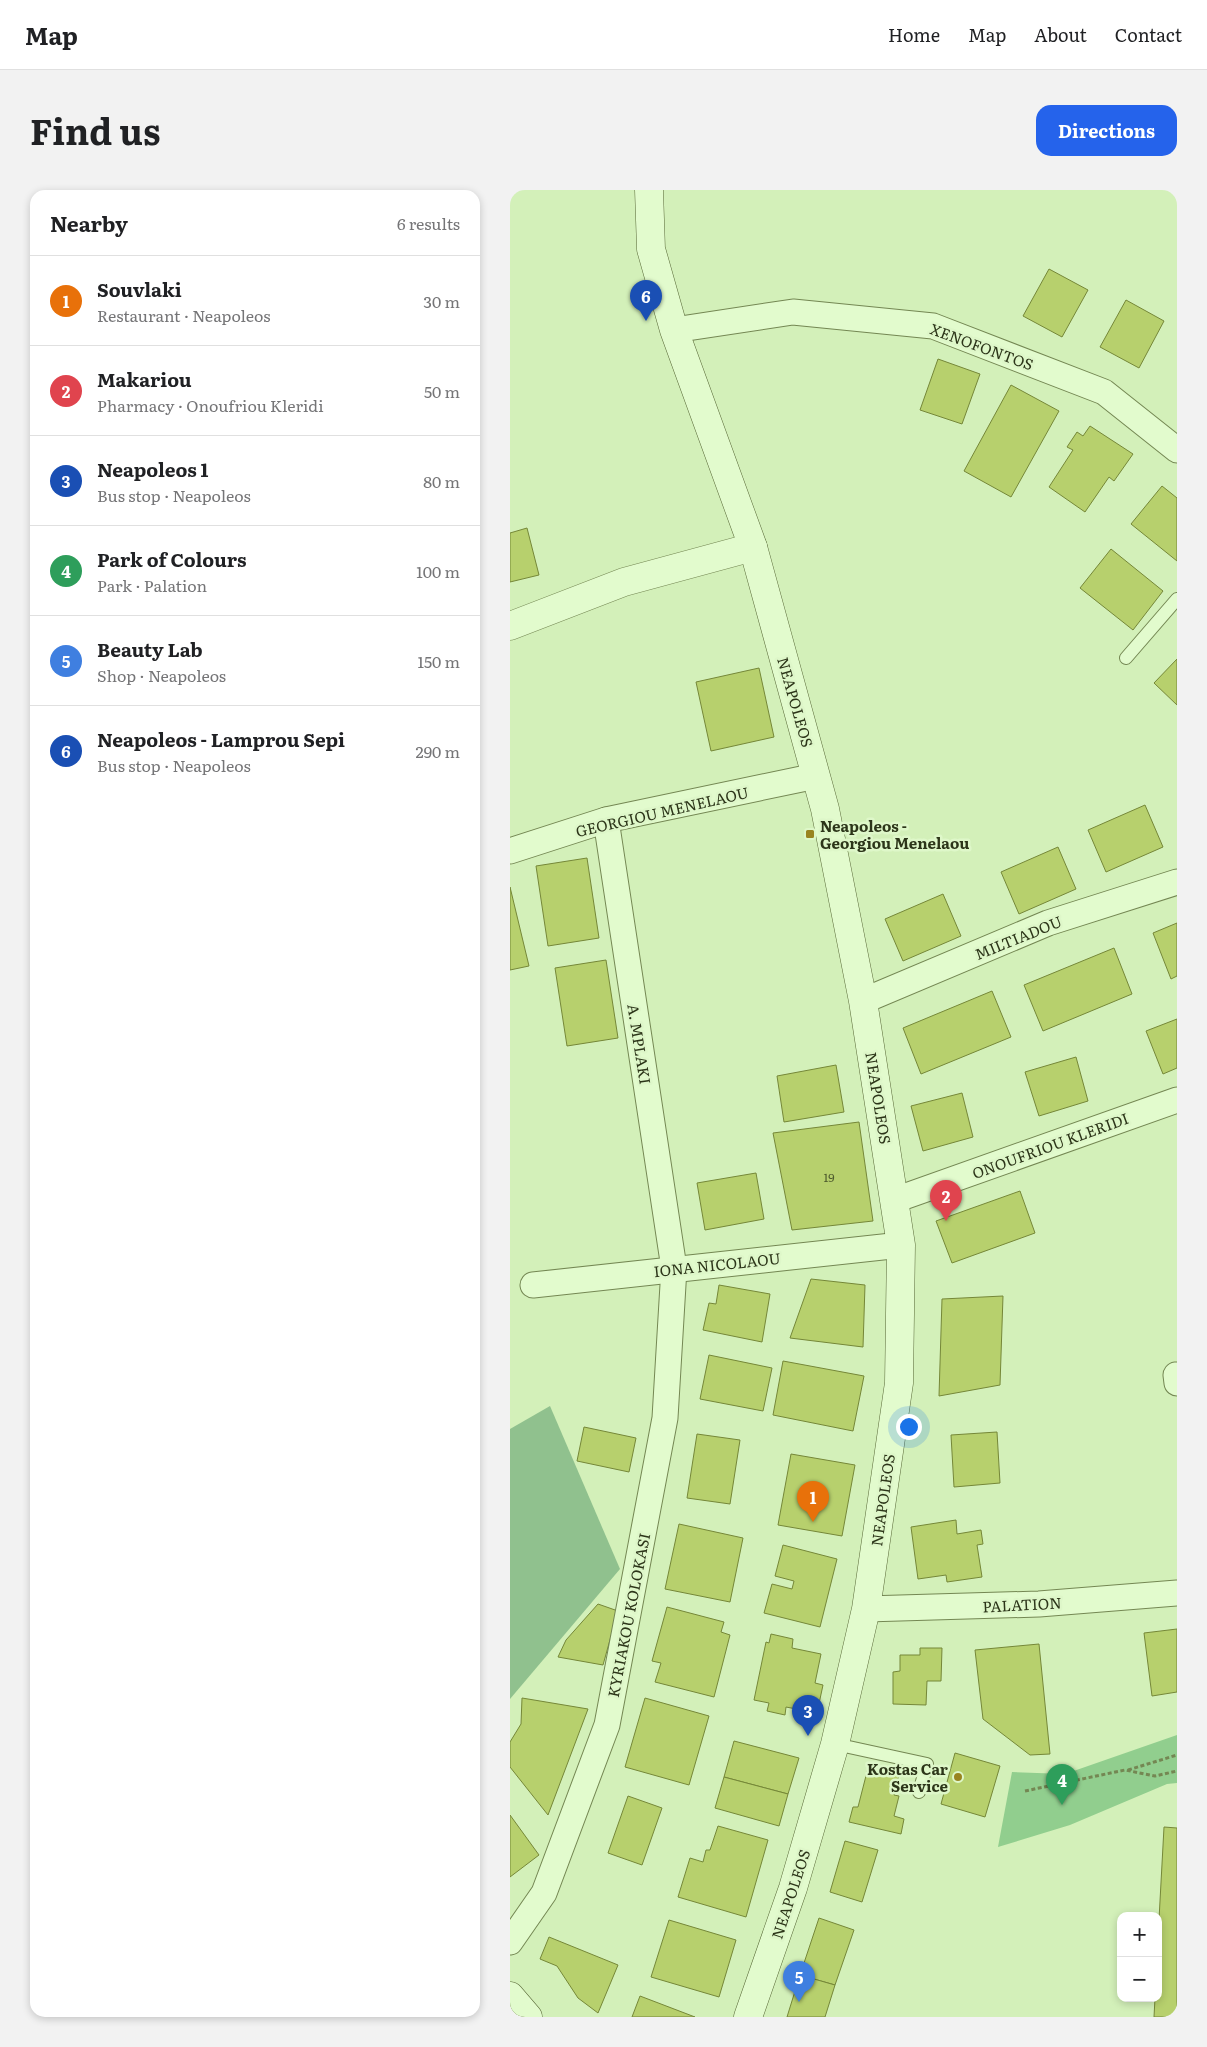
<!DOCTYPE html>
<html lang="en">
<head>
<meta charset="utf-8">
<style>
	body { margin:0; font-family:Literata,serif; background:#f2f2f2; color:#202124 }
	.controls { position:absolute; right:15px; bottom:15px; display:grid; overflow:hidden; border-radius:10px; box-shadow:0 2px 8px #0003 }
	.controls button { width:45px; height:45px; display:grid; place-items:center; padding:0; border:0; border-bottom:1px solid #e0e0e0; background:#fff; color:#202124; font:25px sans-serif }
	.you { position:absolute; left:398px; top:1236px; width:18px; height:18px; margin:-12px; border:4px solid #fff; border-radius:50%; background:#1a73e8; box-shadow:0 0 0 8px #1a73e833 }
	.badge { display:grid; place-items:center; width:32px; height:32px; border-radius:50%; background:#2563eb; color:#fff; font-size:16px; font-weight:700 }
	.pin { position:absolute; translate:-50% -41px; filter:drop-shadow(0 1px 2px #0008) }
	.pin::after { content:''; position:absolute; top:26px; width:18px; height:15px; background:inherit; clip-path:polygon(0 0,100% 0,50% 100%) }
	.list { margin:0; padding:0; list-style:none }
	h2 { display:flex; justify-content:space-between; align-items:center; height:65px; margin:0; padding:0 20px; font-size:21px }
	h2 small { font-size:16px; font-weight:400; color:#757577 }
	.list li { display:grid; grid-template-columns:32px 1fr auto; gap:15px; align-items:center; box-sizing:border-box; height:90px; padding:0 20px; border-top:1px solid #e0e0e0 }
	.list b { display:block; font-size:19px; white-space:nowrap }
	.list p { margin:0; font-size:16px; white-space:nowrap; color:#757577 }
	.list em { font-size:16px; font-style:normal; color:#757577 }
	.map { position:relative; flex:none; width:667px; height:1827px; overflow:hidden; border-radius:15px }
	header { display:flex; align-items:center; gap:30px; box-sizing:border-box; height:70px; padding:0 25px; background:#fff; border-bottom:1px solid #e0e0e0 }
	header strong { font-size:24px }
	nav { display:flex; gap:28px; margin-inline-start:auto; font-size:18px }
	.intro { display:flex; align-items:center; justify-content:space-between; box-sizing:border-box; height:120px; padding:0 30px }
	h1 { margin:0; font-size:35px }
	.button { padding:12px 22px; border-radius:15px; background:#2563eb; color:#fff; font-size:18px; font-weight:700 }
	main { display:flex; gap:30px; padding:0 30px }
	aside { flex:1; background:#fff; border-radius:15px; box-shadow:0 2px 8px #0003 }
	.map>svg:first-child { display:block }
</style>
</head>
<body>
<header>
<strong>Map</strong>
<nav><a>Home</a><a>Map</a><a>About</a><a>Contact</a></nav>
</header>
<div class="intro"><h1>Find us</h1><a class="button">Directions</a></div>
<main>
<aside>
<h2>Nearby<small>6 results</small></h2>
<ul class="list">
<li><span class="badge" style="background:#e8710a">1</span><div><b>Souvlaki</b><p>Restaurant · Neapoleos</p></div><em>30 m</em></li>
<li><span class="badge" style="background:#e0444e">2</span><div><b>Makariou</b><p>Pharmacy · Onoufriou Kleridi</p></div><em>50 m</em></li>
<li><span class="badge" style="background:#1a4fb4">3</span><div><b>Neapoleos 1</b><p>Bus stop · Neapoleos</p></div><em>80 m</em></li>
<li><span class="badge" style="background:#2e9e5b">4</span><div><b>Park of Colours</b><p>Park · Palation</p></div><em>100 m</em></li>
<li><span class="badge" style="background:#3f7fe0">5</span><div><b>Beauty Lab</b><p>Shop · Neapoleos</p></div><em>150 m</em></li>
<li><span class="badge" style="background:#1a4fb4">6</span><div><b>Neapoleos - Lamprou Sepi</b><p>Bus stop · Neapoleos</p></div><em>290 m</em></li>
</ul>
</aside>
<div class="map">
<svg width="667" height="1827" viewBox="0 0 667 1827">
	<rect width="100%" height="100%" fill="#d3f0b9"/>
	<!-- green -->
	<path fill="#91ce8e" d="M667,1545V1593L657,1594L560,1635L488,1657L502,1582L555,1584Z"/>
	<!-- cemetery -->
	<path fill="#90c18e" d="M40,1216L110,1379L0,1509V1239Z"/>
	<!-- building -->
	<g fill="#b7d06d" stroke="#758738">
		<path d="M539,79L578,100L552,147L513,126Z"/>
		<path d="M616,110L654,131L629,178L590,157Z"/>
		<path d="M428,169L470,184L452,234L410,220Z"/>
		<path d="M501,195L549,221L501,307L454,281Z"/>
		<path d="M580,236L623,264L604,291L599,287L575,322L539,297L563,260L557,257L567,242L573,246Z"/>
		<path d="M652,296L667,308V371L621,334Z"/>
		<path d="M17,338L29,385L0,392V343Z"/>
		<path d="M601,359L653,401L623,440L570,398Z"/>
		<path d="M667,469V515L644,493Z"/>
		<path d="M249,478L264,547L201,561L186,492Z"/>
		<path d="M635,615L653,657L596,682L578,640Z"/>
		<path d="M548,657L566,699L509,724L491,682Z"/>
		<path d="M77,668L89,748L38,756L26,676Z"/>
		<path d="M0,697L19,776L0,780Z"/>
		<path d="M433,704L451,746L393,771L375,729Z"/>
		<path d="M667,733V786L661,789L643,743Z"/>
		<path d="M604,758L622,804L533,841L514,795Z"/>
		<path d="M96,770L108,848L57,856L45,778Z"/>
		<path d="M482,801L501,847L411,884L393,838Z"/>
		<path d="M667,829V878L653,884L636,841Z"/>
		<path d="M566,867L578,911L529,926L515,882Z"/>
		<path d="M326,875L334,922L274,932L267,886Z"/>
		<path d="M452,903L463,947L413,961L401,916Z"/>
		<path d="M349,932L363,1031L282,1040L263,943Z"/>
		<path d="M246,983L254,1029L195,1040L187,993Z"/>
		<path d="M510,1001L525,1043L442,1073L426,1031Z"/>
		<path d="M301,1089L355,1095L353,1157L280,1148Z"/>
		<path d="M209,1095L260,1104L252,1152L193,1140L199,1113L206,1114Z"/>
		<path d="M493,1106L490,1195L429,1206L432,1109Z"/>
		<path d="M199,1165L262,1178L253,1221L190,1209Z"/>
		<path d="M273,1171L354,1186L343,1241L263,1225Z"/>
		<path d="M74,1237L126,1248L119,1282L67,1271Z"/>
		<path d="M487,1242L490,1293L444,1297L441,1245Z"/>
		<path d="M187,1244L230,1250L220,1314L177,1308Z"/>
		<path d="M281,1264L345,1275L332,1346L268,1335Z"/>
		<path d="M446,1330L447,1344L471,1340L473,1354L467,1355L472,1387L437,1392L436,1385L408,1389L401,1337Z"/>
		<path d="M169,1334L233,1348L220,1412L155,1399Z"/>
		<path d="M273,1355L327,1369L310,1437L254,1423L262,1394L282,1399L284,1391L265,1386Z"/>
		<path d="M88,1414L108,1421L93,1475L48,1467L56,1450Z"/>
		<path d="M157,1417L214,1432L211,1442L220,1445L204,1507L145,1492L151,1473L142,1471Z"/>
		<path d="M667,1439V1502L642,1506L634,1443Z"/>
		<path d="M261,1444L283,1449L282,1458L311,1464L305,1493L313,1495L307,1523L276,1517L275,1525L257,1521L259,1513L244,1510L256,1452L259,1453Z"/>
		<path d="M529,1454L540,1564L520,1565L473,1529L465,1460Z"/>
		<path d="M410,1458H432L431,1491H417L416,1515L383,1514V1482L390,1481V1465H410Z"/>
		<path d="M12,1508L78,1519L38,1625L0,1577V1552L11,1534Z"/>
		<path d="M135,1508L199,1526L179,1595L115,1577Z"/>
		<path d="M224,1551L289,1568L278,1604L214,1587Z"/>
		<path d="M445,1563L490,1576L475,1627L431,1614Z"/>
		<path d="M358,1578L389,1585L384,1605L389,1606L384,1626L394,1629L391,1644L339,1632L343,1617H348Z"/>
		<path d="M214,1587L278,1604L269,1636L205,1618Z"/>
		<path d="M118,1606L152,1618L132,1675L98,1663Z"/>
		<path d="M0,1625L29,1665L0,1687Z"/>
		<path d="M208,1636L258,1650L236,1727L168,1707L180,1668L193,1672L196,1660H200Z"/>
		<path d="M654,1637L667,1638V1827H644L645,1808H648V1748Z"/>
		<path d="M335,1651L368,1660L352,1712L320,1702Z"/>
		<path d="M309,1728L344,1740L325,1795L290,1785Z"/>
		<path d="M159,1730L226,1750L209,1807L141,1787Z"/>
		<path d="M39,1747L108,1775L88,1823L68,1808L47,1776L30,1769Z"/>
		<path d="M290,1785L325,1795L315,1827H277Z"/>
		<path d="M130,1806L185,1827H122Z"/>
	</g>
	<g fill="none" stroke-linecap="round" stroke-linejoin="round">
		<!-- service casing -->
		<g stroke="#748753" stroke-width="14">
			<g id="service">
				<path d="M616,468L667,409"/>
				<path d="M325,1554L417,1574L409,1602"/>
			</g>
		</g>
		<!-- minor casing -->
		<g stroke="#748753" stroke-width="27">
			<g id="minor">
				<path d="M164,140L283,122L423,136L594,202L667,260"/>
				<path d="M0,661L96,630L306,586"/>
				<path d="M353,811L538,733L667,692"/>
				<path d="M385,1010L667,910"/>
				<path d="M23,1095L391,1055"/>
				<path d="M666,1185L667,1193"/>
				<path d="M356,1419L529,1414L667,1403"/>
				<path d="M0,1752L34,1703L97,1535L155,1228L164,1078L96,630"/>
			</g>
		</g>
		<!-- tertiary casing -->
		<g stroke="#748753" stroke-width="29">
			<path id="tertiary" d="M0,436L114,392L243,357"/>
		</g>
		<!-- secondary casing -->
		<g stroke="#586837" stroke-width="29">
			<g id="secondary">
				<path d="M139,0L141,59L164,140L243,357L315,619L353,811L391,1055L389,1193L356,1419L325,1554L283,1698L238,1827"/>
				<path d="M0,1806L18,1827"/>
			</g>
		</g>
		<!-- path -->
		<g stroke="#748753" stroke-width="3" stroke-dasharray="4 2.5" stroke-linecap="butt">
			<path d="M618,1580L667,1565"/>
			<path d="M515,1601L615,1580L645,1586L667,1581"/>
		</g>
		<!-- service -->
		<use href="#service" stroke="#e2fbcd" stroke-width="12"/>
		<!-- minor -->
		<use href="#minor" stroke="#e2fbcd" stroke-width="25"/>
		<!-- tertiary -->
		<use href="#tertiary" stroke="#e2fbcd" stroke-width="28"/>
		<!-- secondary -->
		<use href="#secondary" stroke="#e2fbcd" stroke-width="28"/>
	</g>
	<!-- markers -->
	<g fill="#998420" stroke="#def7c9" stroke-width="2">
		<rect x="295" y="639" width="10" height="10" rx="2.5"/>
		<circle cx="448" cy="1587" r="5"/>
	</g>
	<g text-anchor="middle" dominant-baseline="central" stroke-width="5" stroke-linejoin="round" paint-order="stroke">
		<!-- number labels -->
		<g font-size="12" fill="#4f5c2e">
			<text x="319" y="987">19</text>
		</g>
		<!-- street labels -->
		<g font-size="15" fill="#2c3519" stroke="#def7c9">
			<text transform="translate(472 156) rotate(20)">XENOFONTOS</text>
			<text transform="translate(286 512) rotate(74)">NEAPOLEOS</text>
			<text transform="translate(152 621) rotate(-13)">GEORGIOU MENELAOU</text>
			<text transform="translate(508 747) rotate(-22)">MILTIADOU</text>
			<text transform="translate(130 854) rotate(81)">A. MPLAKI</text>
			<text transform="translate(369 908) rotate(81)">NEAPOLEOS</text>
			<text transform="translate(540 955) rotate(-20)">ONOUFRIOU KLERIDI</text>
			<text transform="translate(207 1074) rotate(-6)">IONA NICOLAOU</text>
			<text transform="translate(372 1310) rotate(-82)">NEAPOLEOS</text>
			<text transform="translate(512 1414) rotate(-3)">PALATION</text>
			<text transform="translate(118 1425) rotate(-79)">KYRIAKOU KOLOKASI</text>
			<text transform="translate(280 1704) rotate(-72)">NEAPOLEOS</text>
		</g>
		<!-- poi labels -->
		<g font-size="15" font-weight="bold" fill="#2c3519" stroke="#def7c9" text-anchor="start">
			<text x="310" y="635">Neapoleos -<tspan x="310" dy="17">Georgiou Menelaou</tspan></text>
			<text x="438" y="1578" text-anchor="end">Kostas Car<tspan x="438" dy="17">Service</tspan></text>
		</g>
	</g>
</svg>
<div class="controls">
<button>+</button>
<button>−</button>
</div>
<div class="you"></div>
<div class="pin badge" style="left:303px;top:1332px;background:#e8710a">1</div>
<div class="pin badge" style="left:436px;top:1031px;background:#e0444e">2</div>
<div class="pin badge" style="left:298px;top:1546px;background:#1a4fb4">3</div>
<div class="pin badge" style="left:552px;top:1615px;background:#2e9e5b">4</div>
<div class="pin badge" style="left:289px;top:1812px;background:#3f7fe0">5</div>
<div class="pin badge" style="left:136px;top:131px;background:#1a4fb4">6</div>
</div>
</main>
</body>
</html>
